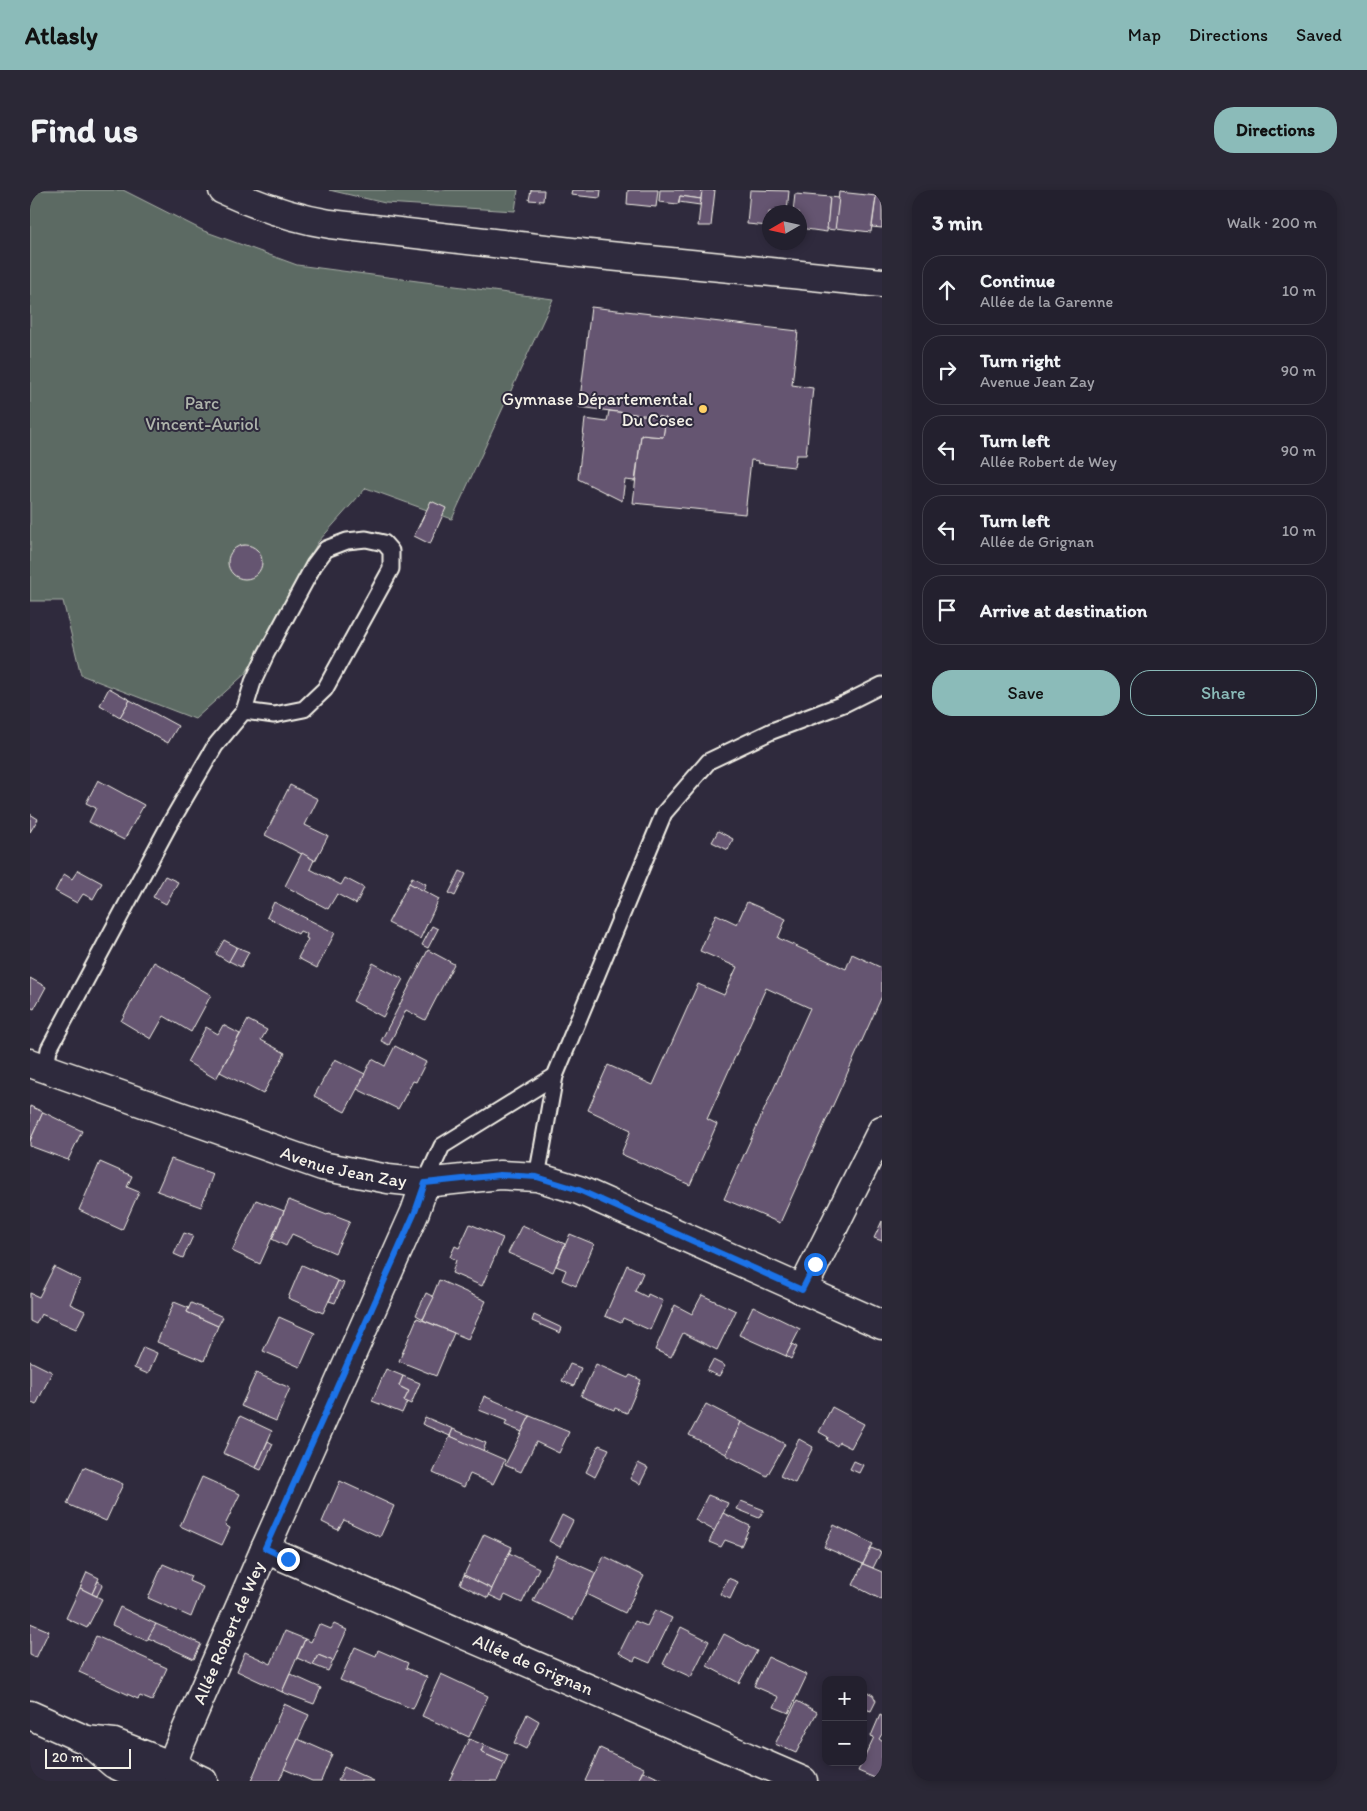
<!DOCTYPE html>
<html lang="en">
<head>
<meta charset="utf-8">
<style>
	body { margin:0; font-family:Itim,sans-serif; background:#2b2836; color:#f1f3f6 }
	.controls { position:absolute; right:15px; bottom:15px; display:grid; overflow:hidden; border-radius:10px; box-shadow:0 2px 8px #0003 }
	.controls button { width:45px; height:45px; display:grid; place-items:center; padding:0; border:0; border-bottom:1px solid #403e4a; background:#23202e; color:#f1f3f6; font:25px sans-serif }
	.compass { position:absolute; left:732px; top:15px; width:45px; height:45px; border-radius:50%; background:#23202e; box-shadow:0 2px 8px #0003; rotate:261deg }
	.scale { position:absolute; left:15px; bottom:12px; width:86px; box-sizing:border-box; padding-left:5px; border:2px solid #f4f1e8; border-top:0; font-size:14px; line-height:18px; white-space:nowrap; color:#f4f1e8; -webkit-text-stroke:4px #2f2a3d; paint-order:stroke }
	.stop { position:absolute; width:15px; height:15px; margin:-11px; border:4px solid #1a73e8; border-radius:50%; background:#fff }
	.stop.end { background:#1a73e8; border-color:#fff; box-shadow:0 1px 5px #0008 }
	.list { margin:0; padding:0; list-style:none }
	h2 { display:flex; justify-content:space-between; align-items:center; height:65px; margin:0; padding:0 20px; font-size:21px }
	h2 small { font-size:16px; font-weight:400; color:#a3a3aa }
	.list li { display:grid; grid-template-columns:32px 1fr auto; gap:15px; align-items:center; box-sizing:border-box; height:70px; margin:0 10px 10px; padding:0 10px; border:1px solid #403e4a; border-radius:20px }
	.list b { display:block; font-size:19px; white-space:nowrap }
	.list p { margin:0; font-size:16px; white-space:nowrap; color:#a3a3aa }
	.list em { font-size:16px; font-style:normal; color:#a3a3aa }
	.actions { display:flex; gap:10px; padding:15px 20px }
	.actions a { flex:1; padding:11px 0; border:1px solid #8bbbb9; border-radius:20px; text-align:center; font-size:18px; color:#8bbbb9 }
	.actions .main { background:#8bbbb9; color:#111 }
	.icon { flex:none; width:28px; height:28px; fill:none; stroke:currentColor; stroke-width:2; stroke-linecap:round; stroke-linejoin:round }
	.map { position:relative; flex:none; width:852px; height:1591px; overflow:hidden; border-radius:20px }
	header { display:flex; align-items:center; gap:30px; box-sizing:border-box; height:70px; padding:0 25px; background:#8bbbb9; color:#111 }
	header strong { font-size:24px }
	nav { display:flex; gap:28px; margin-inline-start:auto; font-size:18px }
	.intro { display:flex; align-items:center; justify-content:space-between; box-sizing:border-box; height:120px; padding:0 30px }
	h1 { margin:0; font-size:35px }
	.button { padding:12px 22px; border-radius:20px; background:#8bbbb9; color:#111; font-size:18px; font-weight:700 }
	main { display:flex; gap:30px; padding:0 30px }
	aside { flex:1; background:#23202e; border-radius:20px; box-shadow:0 2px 8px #0003 }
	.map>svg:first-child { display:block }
</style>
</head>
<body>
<header>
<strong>Atlasly</strong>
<nav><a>Map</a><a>Directions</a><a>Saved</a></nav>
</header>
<div class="intro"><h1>Find us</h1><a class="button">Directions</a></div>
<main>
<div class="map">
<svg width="852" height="1591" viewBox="0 0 852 1591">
	<rect width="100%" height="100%" fill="#2f2a3d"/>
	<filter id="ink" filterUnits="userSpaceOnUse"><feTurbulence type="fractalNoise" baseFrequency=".02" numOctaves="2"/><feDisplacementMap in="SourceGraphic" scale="10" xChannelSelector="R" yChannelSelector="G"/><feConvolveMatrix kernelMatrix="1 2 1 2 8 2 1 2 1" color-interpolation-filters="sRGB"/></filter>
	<g filter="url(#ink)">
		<!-- green -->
		<g fill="#5b6b63" stroke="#a8aea6">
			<path d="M0,0H93L174,41L267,75L523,109L422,329L336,298L288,352L216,483L165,529L51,485L33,411H0Z"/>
			<path d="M299,0H488L485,21L355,13Z"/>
		</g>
		<!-- building -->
		<g fill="#655571" stroke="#f4f1e8">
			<path d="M501,0H514L513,11L499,10Z"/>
			<path d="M542,0H571L570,8L541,5Z"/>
			<path d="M598,0H628L626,17L597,14Z"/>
			<path d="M630,0H672L671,9L650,6L648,14L629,12Z"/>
			<path d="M672,0H685L681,36H668Z"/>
			<path d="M720,0L759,1L757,22H739V36L717,34Z"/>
			<path d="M847,0H852V38L842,37Z"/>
			<path d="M809,2L846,6L841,42L805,38Z"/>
			<path d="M765,4L800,7L797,42L769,38V22H763Z"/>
			<path d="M650,6L671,9L670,15L649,12Z"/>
			<path d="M800,7L809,8L805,40L797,39Z"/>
			<path d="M561,117L768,141L762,195L783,198L776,265H766L764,277L728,273L729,271L721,270L715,324L603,313L611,245L633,247L636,228L549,217Z"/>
			<path d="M579,221L636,228L633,247L611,245L605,291L595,290L592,311L548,289L555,229L577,232Z"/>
			<path d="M401,311L416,318L400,354L384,346Z"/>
			<circle cx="215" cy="372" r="17"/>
			<path d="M79,498L100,510L90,527L70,515Z"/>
			<path d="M100,510L148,536L138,553L90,527Z"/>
			<path d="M68,590L114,615L94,650L59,632L66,618L56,613Z"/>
			<path d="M260,595L288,609L275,635L298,646L285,671L235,645Z"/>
			<path d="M0,624L8,629L0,642Z"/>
			<path d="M688,641L703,649L698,660L682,652Z"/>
			<path d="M272,663L284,670L280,679L311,695L315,688L334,698L326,714L307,704L298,719L255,696Z"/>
			<path d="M48,680L72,693L63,709L53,704L47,713L25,701L34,684L42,689Z"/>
			<path d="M430,681L436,684L425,706L419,703Z"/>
			<path d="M135,686L148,692L136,714L123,707Z"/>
			<path d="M382,687L396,694L393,701L379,693Z"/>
			<path d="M379,693L409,709L390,749L358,733Z"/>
			<path d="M244,712L305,743L287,778L268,768L278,749L276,748L277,744L270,741L268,744L237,727Z"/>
			<path d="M717,712L756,729L748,748L816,779L822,764L852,778V806L750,1033L694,1009L780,818L736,798L677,929L687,934L660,995L591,964L601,940L558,920L578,875L623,895L668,794L694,805L707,777L670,761L686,724L707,734Z"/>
			<path d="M402,736L408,739L398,758L392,755Z"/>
			<path d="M194,750L207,757L199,772L186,764Z"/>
			<path d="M207,757L219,762L211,777L199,771Z"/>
			<path d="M398,760L424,774L395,830L376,820L359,855L351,851Z"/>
			<path d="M124,772L181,805L161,842L134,826L121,849L91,831Z"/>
			<path d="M343,773L373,789L353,827L323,811Z"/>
			<path d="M0,788L16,797L4,819L0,817Z"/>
			<path d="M218,830L237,840L231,850L255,863L233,904L190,882Z"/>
			<path d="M193,835L210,844L186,889L157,872L176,837L188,844Z"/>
			<path d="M365,856L396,872L386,892L383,891L368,919L327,899L342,869L355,876Z"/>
			<path d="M305,869L335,884L315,922L284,906Z"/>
			<path d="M0,916L13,922L0,951Z"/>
			<path d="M13,922L52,941L38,970L0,956V951Z"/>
			<path d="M141,969L183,984L171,1017L127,1001Z"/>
			<path d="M70,972L102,986L97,997L109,1002L92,1040L49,1020Z"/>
			<path d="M226,1010L254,1021L230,1074L202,1061Z"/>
			<path d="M259,1010L297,1025L299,1023L320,1031L305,1063L262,1044L256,1056L242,1049Z"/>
			<path d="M852,1031V1051L844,1048Z"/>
			<path d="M440,1034L473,1048L452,1096L422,1083L426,1070L420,1067L425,1056L429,1058Z"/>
			<path d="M492,1035L535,1054L523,1082L478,1063Z"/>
			<path d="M154,1043L163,1046L153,1068L144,1064Z"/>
			<path d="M540,1044L564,1054L546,1096L532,1090L536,1080L526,1076Z"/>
			<path d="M272,1075L308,1091L293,1123L258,1108Z"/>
			<path d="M597,1075L613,1083L605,1101L617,1107L618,1104L633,1111L620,1140L593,1128L591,1133L575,1126Z"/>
			<path d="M24,1077L50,1090L40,1114L55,1121L46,1139L11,1124L6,1134L0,1131V1103L9,1107Z"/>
			<path d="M409,1090L456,1111L438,1149L393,1130Z"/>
			<path d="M308,1091L314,1093L305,1113L299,1111Z"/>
			<path d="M396,1103L404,1107L393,1129L386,1125Z"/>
			<path d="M672,1105L706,1121L687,1160L653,1143L641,1167L625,1160L645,1115L662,1124Z"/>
			<path d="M144,1112L159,1118L157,1122L188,1136L174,1171L127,1152Z"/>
			<path d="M161,1113L193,1127L188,1136L157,1122Z"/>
			<path d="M723,1116L770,1139L756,1166L709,1145Z"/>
			<path d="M504,1125L532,1138L530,1143L502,1131Z"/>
			<path d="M249,1127L285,1143L270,1177L233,1161Z"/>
			<path d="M387,1128L424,1143L406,1186L369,1171Z"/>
			<path d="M762,1154L767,1157L761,1169L756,1166Z"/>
			<path d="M113,1157L127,1163L118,1184L104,1178Z"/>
			<path d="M683,1170L695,1176L689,1186L677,1181Z"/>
			<path d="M0,1171L22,1182L6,1215L0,1212Z"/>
			<path d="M540,1174L551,1178L544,1196L532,1191Z"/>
			<path d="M566,1174L598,1188L600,1185L611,1190L597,1223L585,1218L584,1220L551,1206Z"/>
			<path d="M356,1179L373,1186L369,1196L379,1201L374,1211L377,1212L372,1223L342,1211Z"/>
			<path d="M226,1183L260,1198L246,1231L211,1216Z"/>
			<path d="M373,1186L390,1193L381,1214L374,1211L379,1201L369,1196Z"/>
			<path d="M454,1206L500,1226L492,1242L475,1235L477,1231L449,1220Z"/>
			<path d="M676,1214L711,1232L696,1264L659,1245Z"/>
			<path d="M802,1217L834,1234L821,1258L809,1252L807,1256L797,1250L798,1247L789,1242Z"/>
			<path d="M210,1226L242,1241L226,1278L193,1263Z"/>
			<path d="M500,1226L539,1242L529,1263L506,1252L491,1282L475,1275Z"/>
			<path d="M395,1227L423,1239L420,1246L392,1234Z"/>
			<path d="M711,1232L755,1254L737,1286L696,1265Z"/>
			<path d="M423,1239L456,1253L453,1261L420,1246Z"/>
			<path d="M420,1246L475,1270L463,1294L440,1284L434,1297L403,1283Z"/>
			<path d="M769,1249L783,1257L765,1293L750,1286Z"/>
			<path d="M238,1251L243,1254L231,1280L226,1278Z"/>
			<path d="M569,1255L579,1259L565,1287L556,1282Z"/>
			<path d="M824,1271L833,1275L829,1283L820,1279Z"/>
			<path d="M608,1273L618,1278L610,1294L600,1289Z"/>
			<path d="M54,1277L93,1294L76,1331L37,1314Z"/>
			<path d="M172,1287L210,1304L195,1335L200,1338L192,1355L150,1336Z"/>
			<path d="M310,1291L364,1316L350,1347L314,1330L308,1340L292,1332Z"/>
			<path d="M678,1305L698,1313L685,1341L665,1330Z"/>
			<path d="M711,1311L734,1320L729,1328L707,1319Z"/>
			<path d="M693,1323L720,1336L711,1356L695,1350L691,1357L679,1352Z"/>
			<path d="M532,1325L543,1331L530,1357L519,1351Z"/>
			<path d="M804,1335L843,1354L833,1374L794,1357Z"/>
			<path d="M454,1344L482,1357L462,1399L434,1385Z"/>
			<path d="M841,1358L851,1362L843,1378L833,1374Z"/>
			<path d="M479,1363L509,1378L492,1413L475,1405L472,1411L459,1405Z"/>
			<path d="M526,1365L566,1383L543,1430L503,1411Z"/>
			<path d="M574,1366L614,1386L595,1423L556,1404Z"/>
			<path d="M133,1374L161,1386L159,1391L173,1397L161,1427L118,1408Z"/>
			<path d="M833,1374L852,1382V1410L823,1395Z"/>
			<path d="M57,1382L69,1388L62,1404L50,1398Z"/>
			<path d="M434,1385L462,1399L458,1408L430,1394Z"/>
			<path d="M698,1388L708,1392L700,1409L690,1404Z"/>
			<path d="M68,1391L73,1394L67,1406L62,1404Z"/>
			<path d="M50,1398L72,1409L57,1438L36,1428Z"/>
			<path d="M90,1417L126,1434L117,1451L82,1435Z"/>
			<path d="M625,1420L642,1428L620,1473L606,1467L604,1471L589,1463L605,1431L617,1436Z"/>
			<path d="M0,1433L19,1441L6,1468L0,1465Z"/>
			<path d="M126,1434L171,1454L164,1469L118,1448Z"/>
			<path d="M289,1434L301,1439L304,1434L317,1440L303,1471L288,1465L283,1475L267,1468L275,1449L281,1452Z"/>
			<path d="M651,1437L679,1451L661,1487L633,1474Z"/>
			<path d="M255,1441L275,1449L252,1502L207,1481L215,1462L241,1474Z"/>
			<path d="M694,1444L727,1461L709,1493L677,1476Z"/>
			<path d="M66,1446L137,1478L122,1511L110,1506L108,1509L49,1482Z"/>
			<path d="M325,1457L346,1466L348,1460L378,1473L376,1478L397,1487L383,1519L310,1490Z"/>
			<path d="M288,1465L303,1471L298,1481L283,1475Z"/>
			<path d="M738,1467L777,1485L759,1523L744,1517L749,1507L724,1496Z"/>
			<path d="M260,1484L291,1498L284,1514L252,1502Z"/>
			<path d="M411,1484L458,1506L439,1547L392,1526Z"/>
			<path d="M833,1500L843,1505L846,1511L841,1521L835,1519L833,1524Z"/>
			<path d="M767,1511L787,1522L766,1563L745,1554Z"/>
			<path d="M254,1514L279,1525L249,1591H221Z"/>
			<path d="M497,1524L509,1531L496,1559L484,1553Z"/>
			<path d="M850,1525L852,1526V1544L849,1549L852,1551V1591L828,1581L844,1547L841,1546Z"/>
			<path d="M268,1549L302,1564L291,1591H282L254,1579Z"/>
			<path d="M439,1549L454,1555L451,1562L475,1573L467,1591H419Z"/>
			<path d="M454,1555L478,1565L475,1573L451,1562Z"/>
			<path d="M570,1558L614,1578L608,1591H555Z"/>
			<path d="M314,1577L344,1591H308Z"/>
			<path d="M613,1581L634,1591H608Z"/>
		</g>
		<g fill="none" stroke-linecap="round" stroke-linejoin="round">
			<!-- service casing -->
			<g stroke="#f4f1e8" stroke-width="19">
				<g id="service">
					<path d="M16,879L19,859L138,637L185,556L214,521L223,492L236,464L284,375L296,359L317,351L336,349L354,353L361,361V379L295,499L274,519L244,525L214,521"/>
					<path d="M507,987L525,886"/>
					<path d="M395,993L412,956L525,886L634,623L679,571L742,541L816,513L852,495"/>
				</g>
			</g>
			<!-- minor casing -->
			<g stroke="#f4f1e8" stroke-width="31">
				<g id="minor">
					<path id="s1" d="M0,873L292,976L358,989L395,993L470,985L507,987L549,1000L852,1135"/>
					<path d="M772,1100L852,940"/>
					<path id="s2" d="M235,1359L773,1591"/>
					<path id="s3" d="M136,1591L148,1559L235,1359L385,1022L395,993"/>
				</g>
			</g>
			<!-- tertiary casing -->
			<g stroke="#f4f1e8" stroke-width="31">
				<path id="tertiary" d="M193,0C228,16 262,28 300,34L559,64L852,93"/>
			</g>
			<!-- secondary casing -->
			<g stroke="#f4f1e8" stroke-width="31">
				<g id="secondary">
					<path d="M0,1525L56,1550L84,1574L122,1591"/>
					<path d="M56,1550L84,1553L142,1576L173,1591"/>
				</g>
			</g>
			<!-- service -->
			<use href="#service" stroke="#2f2a3d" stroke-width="15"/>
			<!-- minor -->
			<use href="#minor" stroke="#2f2a3d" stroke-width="28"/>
			<!-- tertiary -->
			<use href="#tertiary" stroke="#2f2a3d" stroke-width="28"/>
			<!-- secondary -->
			<use href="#secondary" stroke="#2f2a3d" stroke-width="28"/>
		</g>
	</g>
	<g fill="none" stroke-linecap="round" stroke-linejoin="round" filter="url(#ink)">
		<!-- route -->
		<path stroke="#1a73e8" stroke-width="6" d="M258,1369L235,1358L385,1022L395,993L470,985L507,987L549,1000L772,1100L785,1074"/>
	</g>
	<!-- markers -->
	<circle fill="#ffd166" stroke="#2f2a3d" stroke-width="2" cx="673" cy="219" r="5"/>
	<g text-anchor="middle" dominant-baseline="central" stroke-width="4" stroke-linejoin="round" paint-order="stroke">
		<!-- poi labels -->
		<g font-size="18" fill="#f4f1e8" stroke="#2f2a3d" text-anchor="end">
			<text x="663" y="209">Gymnase Départemental<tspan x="663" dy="21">Du Cosec</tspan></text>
		</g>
		<!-- park labels -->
		<g font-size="18" fill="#afb5ac" stroke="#2f2a3d">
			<text x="172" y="213">Parc<tspan x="172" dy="21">Vincent-Auriol</tspan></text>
		</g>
		<!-- street labels -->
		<g font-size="18" fill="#f4f1e8" stroke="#2f2a3d">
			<text stroke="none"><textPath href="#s1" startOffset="331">Avenue Jean Zay</textPath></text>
			<text stroke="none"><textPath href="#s3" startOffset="161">Allée Robert de Wey</textPath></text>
			<text stroke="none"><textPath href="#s2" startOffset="292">Allée de Grignan</textPath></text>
		</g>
	</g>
</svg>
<div class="controls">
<button>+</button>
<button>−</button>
</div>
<svg class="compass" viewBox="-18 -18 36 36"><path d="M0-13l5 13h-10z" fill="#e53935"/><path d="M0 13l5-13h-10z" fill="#a3a3aa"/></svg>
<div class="scale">20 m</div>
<div class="stop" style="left:785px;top:1074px"></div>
<div class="stop end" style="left:258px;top:1369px"></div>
</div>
<aside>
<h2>3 min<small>Walk · 200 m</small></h2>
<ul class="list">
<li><svg class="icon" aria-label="ahead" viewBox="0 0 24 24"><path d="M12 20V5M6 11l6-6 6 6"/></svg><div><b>Continue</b><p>Allée de la Garenne</p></div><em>10 m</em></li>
<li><svg class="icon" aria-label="right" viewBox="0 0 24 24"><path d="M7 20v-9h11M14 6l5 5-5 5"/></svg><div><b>Turn right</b><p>Avenue Jean Zay</p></div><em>90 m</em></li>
<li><svg class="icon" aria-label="left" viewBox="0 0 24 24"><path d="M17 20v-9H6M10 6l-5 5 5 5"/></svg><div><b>Turn left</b><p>Allée Robert de Wey</p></div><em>90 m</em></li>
<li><svg class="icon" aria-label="left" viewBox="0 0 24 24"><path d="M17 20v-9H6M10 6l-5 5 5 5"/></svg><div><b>Turn left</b><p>Allée de Grignan</p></div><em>10 m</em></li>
<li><svg class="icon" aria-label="arrive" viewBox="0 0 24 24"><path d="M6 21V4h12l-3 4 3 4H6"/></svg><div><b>Arrive at destination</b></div></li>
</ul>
<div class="actions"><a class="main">Save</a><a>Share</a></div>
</aside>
</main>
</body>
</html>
